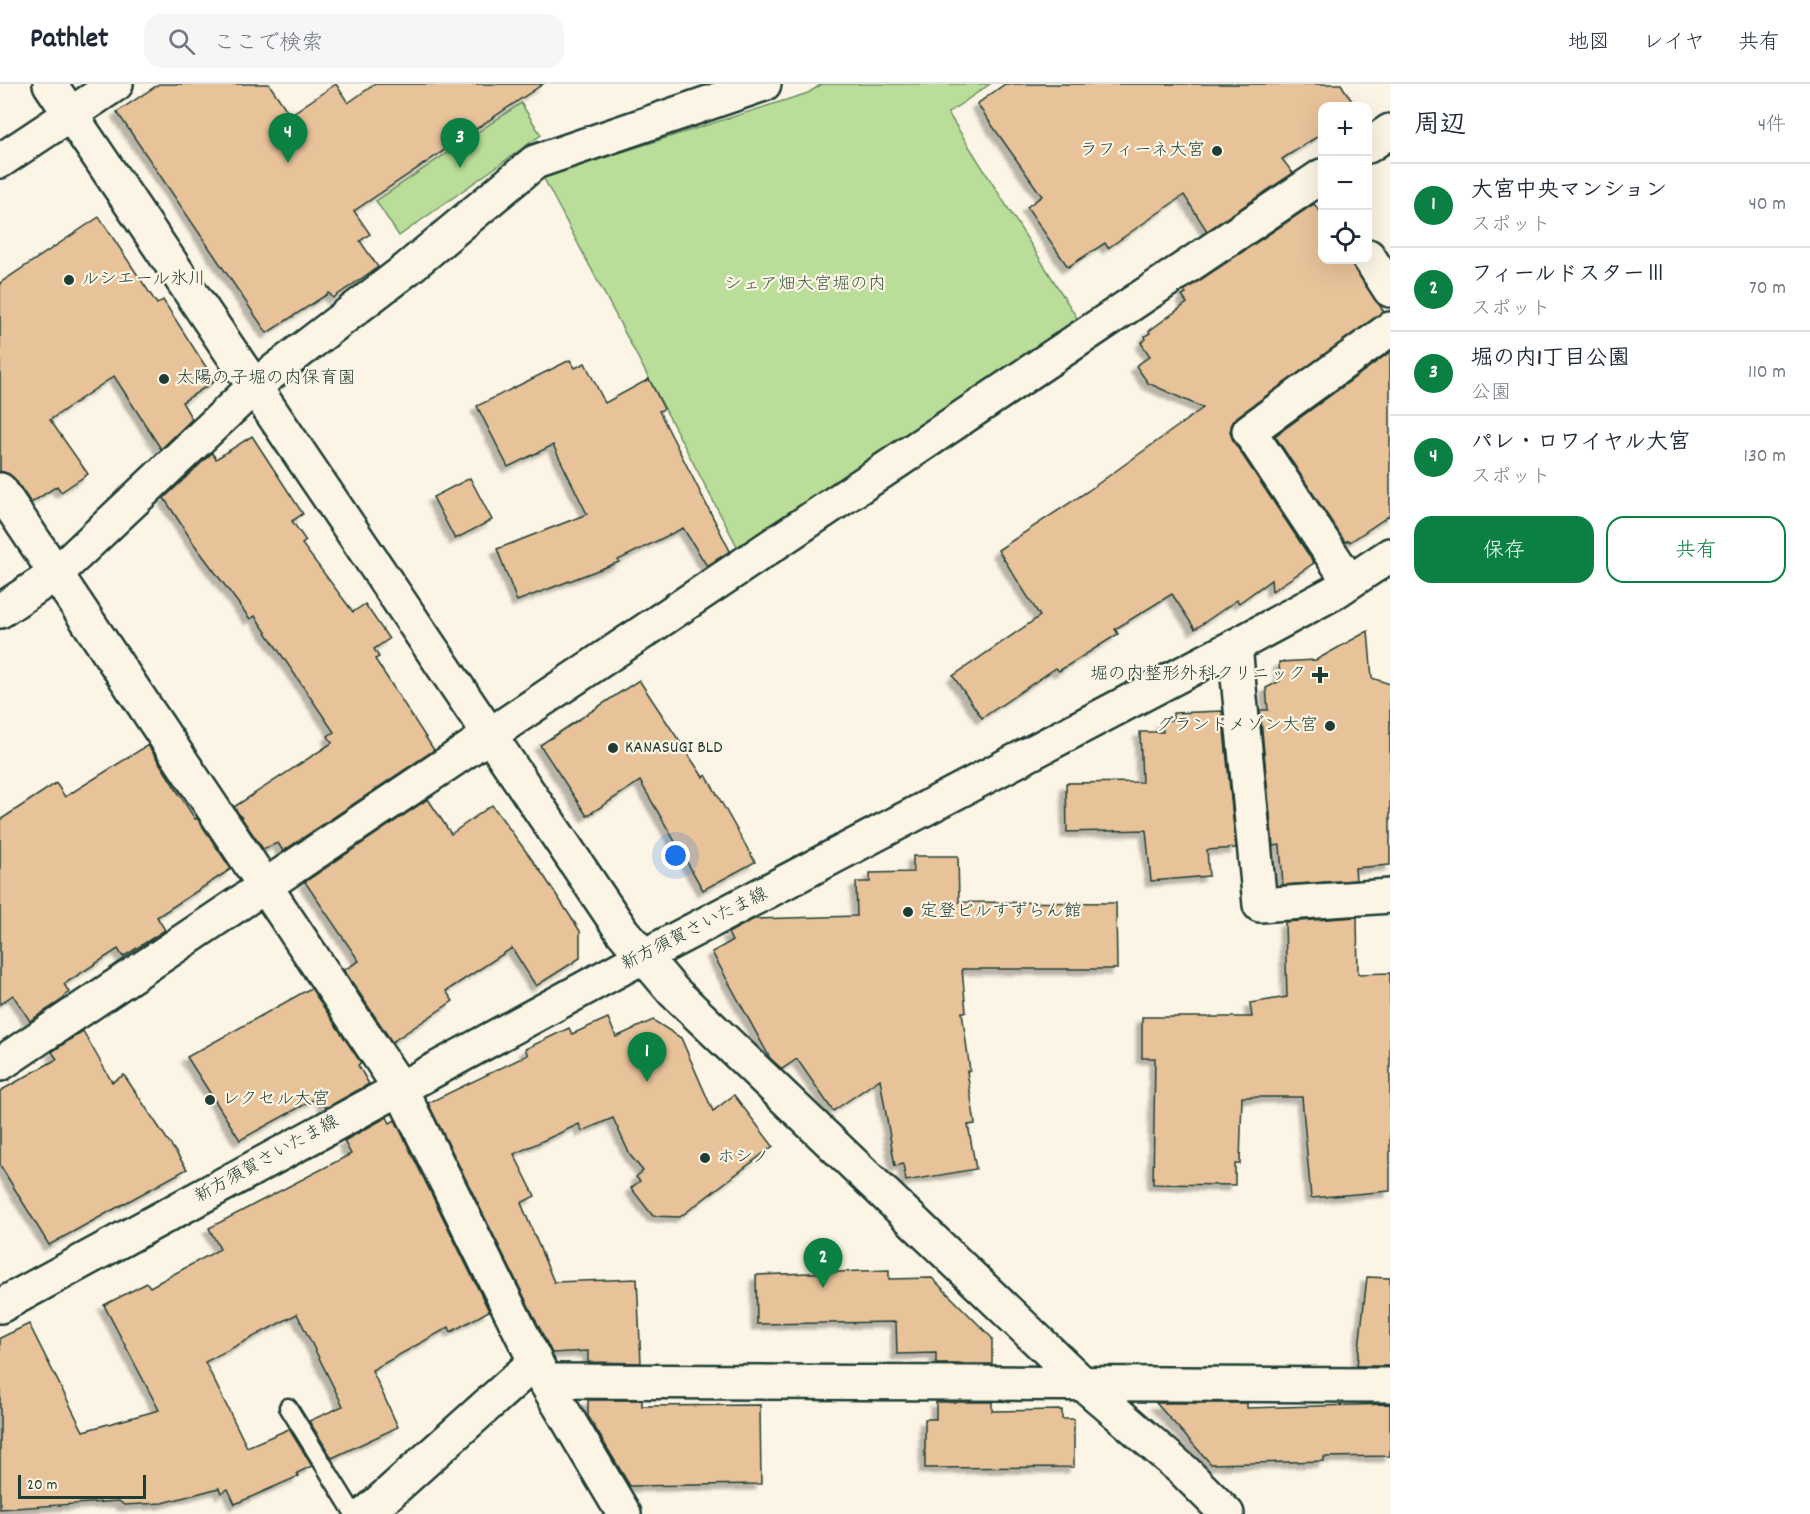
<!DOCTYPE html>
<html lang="ja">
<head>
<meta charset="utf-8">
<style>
	body { margin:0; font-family:Dekko,"Klee One",sans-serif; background:#f6f6f7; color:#1f2937 }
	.controls { position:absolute; right:18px; top:18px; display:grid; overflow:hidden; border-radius:12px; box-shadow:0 6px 24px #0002 }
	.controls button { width:54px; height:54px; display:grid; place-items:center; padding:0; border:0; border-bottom:2px solid #e0e1e3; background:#fff; color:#1f2937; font:30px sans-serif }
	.scale { position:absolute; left:18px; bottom:15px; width:128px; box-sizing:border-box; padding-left:6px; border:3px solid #1f3d34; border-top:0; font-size:16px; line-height:21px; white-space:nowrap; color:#1f3d34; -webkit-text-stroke:4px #fcf5e5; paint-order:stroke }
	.you { position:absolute; left:676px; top:772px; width:21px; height:21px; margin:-15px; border:4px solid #fff; border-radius:50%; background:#1a73e8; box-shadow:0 0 0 9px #1a73e833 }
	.badge { display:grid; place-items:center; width:39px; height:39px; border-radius:50%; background:#0b8043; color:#fff; font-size:20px; font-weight:700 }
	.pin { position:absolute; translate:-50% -50px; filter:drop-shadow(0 2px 3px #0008) }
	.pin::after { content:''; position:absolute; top:32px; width:21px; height:18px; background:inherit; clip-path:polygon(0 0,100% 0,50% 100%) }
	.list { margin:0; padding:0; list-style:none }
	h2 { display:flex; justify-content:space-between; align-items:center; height:78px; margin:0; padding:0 24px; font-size:26px }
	h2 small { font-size:20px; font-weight:400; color:#747a83 }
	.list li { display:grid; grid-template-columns:39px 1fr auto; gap:18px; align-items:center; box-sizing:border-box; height:84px; padding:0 24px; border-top:2px solid #e0e1e3 }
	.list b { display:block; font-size:22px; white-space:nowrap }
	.list p { margin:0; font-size:20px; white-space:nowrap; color:#747a83 }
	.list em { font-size:20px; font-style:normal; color:#747a83 }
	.actions { display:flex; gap:12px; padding:18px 24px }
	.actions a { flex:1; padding:14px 0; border:2px solid #0b8043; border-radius:18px; text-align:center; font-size:21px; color:#0b8043 }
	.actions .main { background:#0b8043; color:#fff }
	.icon { flex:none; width:33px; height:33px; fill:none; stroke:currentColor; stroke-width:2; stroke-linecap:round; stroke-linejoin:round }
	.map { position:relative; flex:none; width:1390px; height:1430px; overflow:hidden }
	header { display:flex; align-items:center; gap:36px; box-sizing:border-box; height:84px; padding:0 30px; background:#fff; border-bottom:2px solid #e0e1e3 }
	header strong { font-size:28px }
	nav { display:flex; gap:33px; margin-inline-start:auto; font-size:21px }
	.search { width:420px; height:54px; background:#f6f6f7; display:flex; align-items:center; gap:15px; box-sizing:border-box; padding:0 21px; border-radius:18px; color:#747a83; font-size:22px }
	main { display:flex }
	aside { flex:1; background:#fff }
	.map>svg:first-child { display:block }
</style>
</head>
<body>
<header>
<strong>Pathlet</strong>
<div class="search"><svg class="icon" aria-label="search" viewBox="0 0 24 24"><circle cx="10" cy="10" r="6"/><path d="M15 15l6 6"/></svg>ここで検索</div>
<nav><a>地図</a><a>レイヤ</a><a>共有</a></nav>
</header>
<main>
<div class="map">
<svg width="1390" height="1430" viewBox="0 0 1390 1430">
	<defs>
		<filter id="shadow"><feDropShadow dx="-5.5" dy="5.5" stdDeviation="1.5" flood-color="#0004"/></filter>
	</defs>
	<rect width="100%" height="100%" fill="#fcf5e5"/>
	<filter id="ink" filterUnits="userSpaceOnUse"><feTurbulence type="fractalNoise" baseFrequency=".0167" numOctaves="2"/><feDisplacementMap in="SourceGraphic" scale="12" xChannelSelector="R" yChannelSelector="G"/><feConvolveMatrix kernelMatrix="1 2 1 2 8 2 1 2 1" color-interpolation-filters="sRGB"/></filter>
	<g filter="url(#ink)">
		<!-- green -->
		<g fill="#bade99" stroke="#6c8e66" stroke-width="1.5">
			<path d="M822,0H990L948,29L1079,237L738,464L543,93L808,9Z"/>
			<path d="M521,19L541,51L399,152L376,117Z"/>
		</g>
		<!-- building -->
		<g fill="#e8c299" stroke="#1f3d34" stroke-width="1.5" filter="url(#shadow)">
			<path d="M159,0H269L290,31L336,0L348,19L375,0H543L354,127L370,150L360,157L378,183L333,214L329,209L267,249L117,28Z"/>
			<path d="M1005,0H1341L1355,22H1323V49L1282,75L1293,89L1207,147L1184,111L1108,164L1105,159L1068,183L1027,123L1042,112L977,20Z"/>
			<path d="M1314,120L1323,131V176H1350L1384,228L1238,332L1232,339L1230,348L1233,357L1314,479L1272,507L1271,496L1239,519L1237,516L1195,545L1172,510L1115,545L1118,550L1059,587L1056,584L982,634L953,592L1040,532L998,466L1088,407L1203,324L1148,299L1136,282L1150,272L1141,259L1146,255L1145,252L1150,249L1149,247L1187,219L1182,212L1186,210L1184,207Z"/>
			<path d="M99,133L157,220L163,216L215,297L182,318L192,335L161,365L114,292L50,336L88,390L61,408L57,402L31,419L15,395L9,390L0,387V199Z"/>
			<path d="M1390,268V431L1350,458L1349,456L1345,458L1275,352Z"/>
			<path d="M570,276L575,284L585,279L605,319L649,295L664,325L659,327L730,467L707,482L683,444L618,476L619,478L517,517L497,465L587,430L553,361L508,383L477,322Z"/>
			<path d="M252,352L303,430L292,437L306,457L302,460L353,528L365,520L389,555L374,565L379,573L375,575L434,666L283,767L278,759L263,765L234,723L332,659L328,652L334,648L255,532L250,535L194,460L164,414L212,369L216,375Z"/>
			<path d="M470,394L492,436L455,455L433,413Z"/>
			<path d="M1368,547L1372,594L1390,600V781L1355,784L1356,796L1283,801L1280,761L1273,762L1260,626H1268L1266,604L1280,597L1279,578L1316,576Z"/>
			<path d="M639,596L703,693L706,691L755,778L703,806L640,697L587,732L540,661Z"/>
			<path d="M1222,627L1236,764L1207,766L1209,792L1151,797L1146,746L1067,748L1066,699L1142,698L1140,648H1163L1162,637L1173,636V629Z"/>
			<path d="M148,661L195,735L197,734L231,785L157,833L165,846L123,873L118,865L64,900L69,908L64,912L65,914L30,937L13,911L0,920V736L56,699L65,713Z"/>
			<path d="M428,715L451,750L492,721L544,792L580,847V874L536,902L512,864L446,907L453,917L392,958L344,886L359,877L305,798Z"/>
			<path d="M913,772H958L959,818L1116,819L1117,885H962L966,928H962L970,987H967L975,1040L968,1041L976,1085L906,1097L903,1080L895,1082L880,995L833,1027L797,975L782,985L770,974L712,868L732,857L728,849L754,835L857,832L856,798H870V789L913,788Z"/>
			<path d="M1357,833L1358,890L1390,889V1107L1311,1114L1302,1013H1242L1240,1080H1235V1101L1153,1100L1155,974H1142V933H1252L1250,919L1287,913L1285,838Z"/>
			<path d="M311,904L361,979L358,981L369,1000L326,1024L320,1012L240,1056L187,973Z"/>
			<path d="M608,934L616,953L653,936L681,954L713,1027L734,1011L773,1062L680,1133L653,1132L631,1104L640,1097L636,1093L643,1087L630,1071L613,1034L582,1047L579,1040L514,1070L535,1112L521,1119L554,1198L637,1195L641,1279L588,1278V1267L552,1269L428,1019L528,971L525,965L569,944L572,950Z"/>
			<path d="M83,947L112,998L124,991L187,1085L49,1161L0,1081V1007L57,975L52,968Z"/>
			<path d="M387,1033L390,1039L395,1036L489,1227L451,1248L449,1243L372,1286L398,1343L332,1374L309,1337L343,1322L297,1230L205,1278L247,1363L289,1345L312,1382L297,1389L299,1392L235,1420L228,1405L221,1409L219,1404L163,1419L124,1421L119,1417L0,1425V1254L29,1240L83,1347L159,1326L104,1221L147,1199L150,1203L220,1165L209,1144L351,1070L344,1057Z"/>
			<path d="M889,1186V1195L932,1194L992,1254V1280H936V1269L897,1270L896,1238L757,1240L756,1191Z"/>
			<path d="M1367,1193L1390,1194V1282H1357Z"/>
			<path d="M588,1316H642V1322L760,1321L761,1400L630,1402L588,1332Z"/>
			<path d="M936,1318H992V1327L1062,1326V1335H1074V1383L925,1384V1335H936Z"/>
			<path d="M1156,1319H1247V1324L1390,1320V1372L1324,1373V1377L1211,1380Z"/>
		</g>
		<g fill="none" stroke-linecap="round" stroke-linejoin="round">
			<!-- service casing -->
			<g stroke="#1f3d34" stroke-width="21">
				<path id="service" d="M288,1323L354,1430"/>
			</g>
			<!-- minor casing -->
			<g stroke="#1f3d34" stroke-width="38">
				<g id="minor">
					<path d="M1368,62L1390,47"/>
					<path d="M0,77L116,0"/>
					<path d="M1368,172L1390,206"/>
					<path d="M0,406L400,1004L545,1297L624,1430"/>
					<path d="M1349,497L1249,347L1390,245"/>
					<path d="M0,527L57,489L256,301L407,185L535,78L764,0"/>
					<path d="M1235,562L1260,821L1390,812"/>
					<path d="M0,980L1322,92"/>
					<path d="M545,1297L1390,1301"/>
					<path d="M366,1430L535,1278"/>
				</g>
			</g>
			<!-- tertiary casing -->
			<g stroke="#1f3d34" stroke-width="38">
				<path id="tertiary" d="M50,0L622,847L673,907L1080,1297L1184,1387L1227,1430"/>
			</g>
			<!-- secondary casing -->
			<g stroke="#1f3d34" stroke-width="38">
				<path id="secondary" d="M0,1222L644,872L1235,562L1333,509L1390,471"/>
			</g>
			<!-- service -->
			<use href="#service" stroke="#fcf5e5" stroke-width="16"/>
			<!-- minor -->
			<use href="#minor" stroke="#fcf5e5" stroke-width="33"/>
			<!-- tertiary -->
			<use href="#tertiary" stroke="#fcf5e5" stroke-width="33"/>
			<!-- secondary -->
			<use href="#secondary" stroke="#fcf5e5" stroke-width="33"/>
		</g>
	</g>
	<!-- markers -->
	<g fill="#1f3d34" stroke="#fcf5e5" stroke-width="2">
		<circle cx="1217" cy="67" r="6"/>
		<circle cx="69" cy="196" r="6"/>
		<circle cx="164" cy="295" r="6"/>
		<path d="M1317 582h6v6h6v6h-6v6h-6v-6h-6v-6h6z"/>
		<circle cx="1330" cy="642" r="6"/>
		<circle cx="613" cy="664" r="6"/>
		<circle cx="908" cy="828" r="6"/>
		<circle cx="210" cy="1016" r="6"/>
		<circle cx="705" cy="1074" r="6"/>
	</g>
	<g text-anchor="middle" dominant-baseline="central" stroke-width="4.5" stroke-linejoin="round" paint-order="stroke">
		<!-- poi labels -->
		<g font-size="18" fill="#1f3d34" stroke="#fcf5e5" text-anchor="start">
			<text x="1205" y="67" text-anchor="end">ラフィーネ大宮</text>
			<text x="81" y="196">ルシエール氷川</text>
			<text x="176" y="295">太陽の子堀の内保育園</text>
			<text x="1306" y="591" text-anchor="end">堀の内整形外科クリニック</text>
			<text x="1318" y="642" text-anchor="end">グランドメゾン大宮</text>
			<text x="625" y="664">KANASUGI BLD</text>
			<text x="920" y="828">定登ビルすずらん館</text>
			<text x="222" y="1016">レクセル大宮</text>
			<text x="717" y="1074">ホシノ</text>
		</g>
		<!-- park labels -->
		<g font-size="18" fill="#3e5d48" stroke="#fcf5e5">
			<text x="805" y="201">シェア畑大宮堀の内</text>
		</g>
		<!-- street labels -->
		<g font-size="18" fill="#1f3d34" stroke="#fcf5e5">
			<text transform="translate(695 846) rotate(-27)">新方須賀さいたま線</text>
			<text transform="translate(267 1076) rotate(-29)">新方須賀さいたま線</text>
		</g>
	</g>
</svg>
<div class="controls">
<button>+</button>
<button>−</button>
<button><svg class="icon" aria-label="locate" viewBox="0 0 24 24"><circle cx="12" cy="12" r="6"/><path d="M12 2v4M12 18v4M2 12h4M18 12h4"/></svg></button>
</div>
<div class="scale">20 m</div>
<div class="you"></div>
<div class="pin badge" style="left:647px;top:998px">1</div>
<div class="pin badge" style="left:823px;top:1204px">2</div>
<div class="pin badge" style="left:460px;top:84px">3</div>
<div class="pin badge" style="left:288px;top:79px">4</div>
</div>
<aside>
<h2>周辺<small>4件</small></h2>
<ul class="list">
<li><span class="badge">1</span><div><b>大宮中央マンション</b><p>スポット</p></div><em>40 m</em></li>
<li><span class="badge">2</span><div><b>フィールドスターⅢ</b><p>スポット</p></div><em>70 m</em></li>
<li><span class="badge">3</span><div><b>堀の内1丁目公園</b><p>公園</p></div><em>110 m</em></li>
<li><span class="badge">4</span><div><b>パレ・ロワイヤル大宮</b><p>スポット</p></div><em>130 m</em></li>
</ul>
<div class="actions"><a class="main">保存</a><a>共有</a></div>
</aside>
</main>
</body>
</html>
